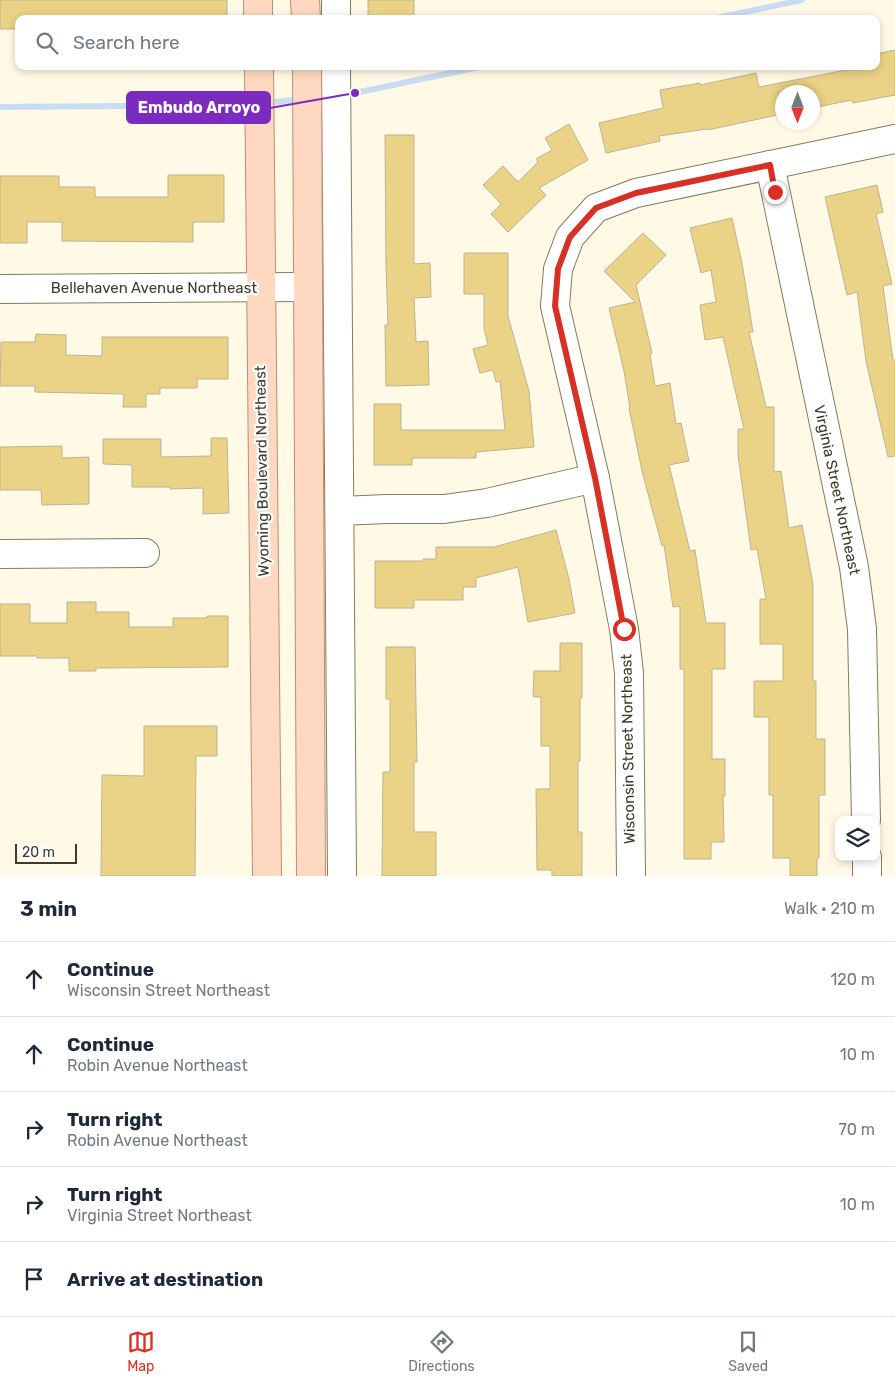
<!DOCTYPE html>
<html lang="en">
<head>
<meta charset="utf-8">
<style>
	body { margin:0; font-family:Rubik,sans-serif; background:#f6f6f7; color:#1f2937 }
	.controls { position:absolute; right:15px; bottom:15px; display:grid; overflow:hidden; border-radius:10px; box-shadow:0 2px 8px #0003 }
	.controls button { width:45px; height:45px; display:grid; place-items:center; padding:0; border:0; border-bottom:1px solid #e0e1e3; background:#fff; color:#1f2937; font:25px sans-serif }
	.compass { position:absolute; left:775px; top:85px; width:45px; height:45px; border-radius:50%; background:#fff; box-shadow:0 2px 8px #0003; rotate:180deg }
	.scale { position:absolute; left:15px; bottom:12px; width:62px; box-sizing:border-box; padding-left:5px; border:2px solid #3e3a2e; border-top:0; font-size:14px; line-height:18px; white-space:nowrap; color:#3e3a2e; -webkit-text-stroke:4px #fff; paint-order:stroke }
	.stop { position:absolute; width:15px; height:15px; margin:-11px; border:4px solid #d93025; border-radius:50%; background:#fff }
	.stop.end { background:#d93025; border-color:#fff; box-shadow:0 1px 5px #0008 }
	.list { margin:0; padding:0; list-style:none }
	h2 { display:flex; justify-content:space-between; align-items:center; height:65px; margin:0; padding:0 20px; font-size:21px }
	h2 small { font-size:16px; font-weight:400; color:#747a83 }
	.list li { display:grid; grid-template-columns:32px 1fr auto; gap:15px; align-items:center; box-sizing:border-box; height:75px; padding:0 20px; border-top:1px solid #e0e1e3 }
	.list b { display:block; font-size:19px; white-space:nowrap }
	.list p { margin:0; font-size:16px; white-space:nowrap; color:#747a83 }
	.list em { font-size:16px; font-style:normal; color:#747a83 }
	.icon { flex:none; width:28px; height:28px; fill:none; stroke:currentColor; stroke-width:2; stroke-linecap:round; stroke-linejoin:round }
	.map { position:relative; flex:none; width:895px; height:876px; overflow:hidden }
	.search { position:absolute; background:#fff; box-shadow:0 2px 8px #0003; left:15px; right:15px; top:15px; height:55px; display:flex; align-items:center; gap:12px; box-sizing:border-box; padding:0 18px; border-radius:10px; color:#747a83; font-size:19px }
	.sheet { height:440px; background:#fff }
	nav { display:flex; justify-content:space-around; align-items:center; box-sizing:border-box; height:70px; border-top:1px solid #e0e1e3; background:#fff; font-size:14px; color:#747a83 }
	nav a { display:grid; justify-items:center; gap:2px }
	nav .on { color:#d93025 }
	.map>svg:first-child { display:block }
</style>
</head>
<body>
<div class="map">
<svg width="895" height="876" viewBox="0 0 895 876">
	<rect width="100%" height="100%" fill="#fff9e5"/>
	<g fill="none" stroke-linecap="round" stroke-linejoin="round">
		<!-- stream -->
		<g stroke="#cadbf4" stroke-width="6">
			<path d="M712,19L802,0"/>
			<path d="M343,94L355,93L484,66"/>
			<path d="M266,103L301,99"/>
			<path d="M0,107L254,105"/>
		</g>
	</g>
	<!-- building -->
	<g fill="#ead386" stroke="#bdb494">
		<path d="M0,0H227V16L192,17V19H19V29H0Z"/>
		<rect x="368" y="0" width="46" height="19"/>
		<path d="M895,50V95L853,103L852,100L812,108V92H778L782,114L708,130L707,129L659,136L660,141L606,153L599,123L663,108L660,90L700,83V85L756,73L759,87L846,70L845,66H876V54Z"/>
		<path d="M569,124L588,160L539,188L546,195L508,232L491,214L501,204L483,185L503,166L518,182L538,162L536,159L552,150L545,138Z"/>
		<path d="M385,135H414V264L430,263L431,297L414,298L416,342L428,341L429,385L386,386L385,325H388L386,265Z"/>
		<path d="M168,175H224V222H193V242L62,241V222H27V243H0V176H59V187H95V197H168Z"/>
		<path d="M877,185L883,212L876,214L892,284L883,286L893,360H895V456L888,457L866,361L857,292L847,295L825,197Z"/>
		<path d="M732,218L742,263L753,332H749L766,407H774V472L781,471L789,528L802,525L813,584V681H816V739H825V795H819V858H817V876H790V858H773V795H769V717H754V681H783V644H760V599H766L757,549L751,550L738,455V429H744L723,337L705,340L700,305L716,302L711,270L701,273L690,228Z"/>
		<path d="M643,233L666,255L636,285L652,353L650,354L655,386L670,383L676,424L681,423L689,461L669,465L690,551L695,550L706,623H725V669H712V759H725V796H723L724,842H711V859H684V669H680V606L673,607L664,545L662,546L642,471L629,408H630L624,371L609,308L635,302L604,271Z"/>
		<path d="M464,253H508V316L529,391L534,447L476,452V458H412V465H374V404H401V430H505L500,381L496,382L493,370L480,373L473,349L488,345L484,329V294H464Z"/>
		<path d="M36,334L66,335V355L102,356V337H228V379H197V388H160V394H146V407H123L124,394L35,392V386H0L1,342H35Z"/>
		<path d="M211,438H227L229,513L203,514V488L170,489V487H132V465L103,464V439H161V457L211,456Z"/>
		<path d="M62,446V458L89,457V504L42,505L41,490H0V447Z"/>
		<path d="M556,530L569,579L575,613L528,622L518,567L476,578V587H463V600H414V608H375V561H423V559H436V547H494Z"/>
		<path d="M67,602H96V612H129V627H173V618H207V616H228V667L96,668V671H69V658H37V656H0V604H30V623H67Z"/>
		<path d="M560,643H582V698H580V761H578V832H582V876H552V870H537L536,789H550V746H541V697H533L534,671H560Z"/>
		<path d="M386,647H415L417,762H414V832H436V876H382L383,772H390V699H386Z"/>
		<path d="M144,726H217V756H196L195,876H101L102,775L144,776Z"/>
	</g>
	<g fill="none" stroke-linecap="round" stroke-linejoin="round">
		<!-- minor casing -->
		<g stroke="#847b5e" stroke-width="30">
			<g id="minor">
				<path d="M336,0V19"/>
				<path d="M336,66L342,876"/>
				<path d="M770,165L854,567L862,629L866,820"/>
				<path d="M0,289L308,287"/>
				<path d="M340,511L387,509H444L487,503L595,478"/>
				<path d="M0,554L145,553"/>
				<path d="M867,857V876"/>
				<path d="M631,876L629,673L624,629L595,478L555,306L558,269L570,237L596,208L636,193L895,139"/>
			</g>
		</g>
		<!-- major casing -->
		<g stroke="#ba9072" stroke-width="30">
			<g id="major">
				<path d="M258,0V19"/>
				<path d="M305,0L306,19"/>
				<path d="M259,66L267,876"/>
				<path d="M307,66L311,876"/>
			</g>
		</g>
		<!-- minor -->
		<use href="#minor" stroke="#fff" stroke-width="28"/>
		<!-- major -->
		<use href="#major" stroke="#fed8c1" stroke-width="28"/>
	</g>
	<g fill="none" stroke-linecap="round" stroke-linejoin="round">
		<!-- route -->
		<path stroke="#d93025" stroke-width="6" d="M624,629L595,478L555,306L558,269L570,237L596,208L636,193L770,165L775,192"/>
	</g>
	<g text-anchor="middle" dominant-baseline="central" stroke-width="4.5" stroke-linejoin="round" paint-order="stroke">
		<!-- street labels -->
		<g font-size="15" fill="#3e3a2e" stroke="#fff">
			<text x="154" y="288">Bellehaven Avenue Northeast</text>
			<text transform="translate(262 471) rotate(-91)">Wyoming Boulevard Northeast</text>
			<text transform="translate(837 490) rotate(78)">Virginia Street Northeast</text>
			<text transform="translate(628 749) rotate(-91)">Wisconsin Street Northeast</text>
		</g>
	</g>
	<!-- callouts -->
	<path fill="none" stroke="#7b2cbf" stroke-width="2" d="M355 93L270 108"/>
	<circle fill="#7b2cbf" stroke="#fff" stroke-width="2" cx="355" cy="93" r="5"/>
	<rect fill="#7b2cbf" stroke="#7b2cbf" stroke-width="2" x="127" y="92" width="143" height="31" rx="5"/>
	<g font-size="16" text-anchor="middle" font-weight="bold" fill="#fff">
		<text x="199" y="113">Embudo Arroyo</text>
	</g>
</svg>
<div class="controls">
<button><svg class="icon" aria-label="layers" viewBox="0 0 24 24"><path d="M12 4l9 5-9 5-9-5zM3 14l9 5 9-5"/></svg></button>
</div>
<svg class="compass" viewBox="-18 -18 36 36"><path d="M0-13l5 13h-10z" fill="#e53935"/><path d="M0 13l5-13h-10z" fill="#747a83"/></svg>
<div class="scale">20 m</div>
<div class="stop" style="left:624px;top:629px"></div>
<div class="stop end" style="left:775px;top:192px"></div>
<div class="search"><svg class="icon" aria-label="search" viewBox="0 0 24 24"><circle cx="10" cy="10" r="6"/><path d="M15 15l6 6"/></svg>Search here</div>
</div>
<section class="sheet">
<h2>3 min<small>Walk · 210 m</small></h2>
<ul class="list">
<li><svg class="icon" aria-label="ahead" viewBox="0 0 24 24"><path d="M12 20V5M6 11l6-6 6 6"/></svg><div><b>Continue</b><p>Wisconsin Street Northeast</p></div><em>120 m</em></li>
<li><svg class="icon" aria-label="ahead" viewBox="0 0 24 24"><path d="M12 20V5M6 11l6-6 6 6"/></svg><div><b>Continue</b><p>Robin Avenue Northeast</p></div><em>10 m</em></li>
<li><svg class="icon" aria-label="right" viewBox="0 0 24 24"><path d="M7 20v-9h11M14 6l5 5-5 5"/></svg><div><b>Turn right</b><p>Robin Avenue Northeast</p></div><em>70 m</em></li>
<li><svg class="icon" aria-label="right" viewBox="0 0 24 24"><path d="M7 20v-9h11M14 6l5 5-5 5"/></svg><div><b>Turn right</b><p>Virginia Street Northeast</p></div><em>10 m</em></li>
<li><svg class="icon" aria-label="arrive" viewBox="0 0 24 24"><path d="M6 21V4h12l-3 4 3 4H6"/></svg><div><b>Arrive at destination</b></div></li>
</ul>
</section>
<nav>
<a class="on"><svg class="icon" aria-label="map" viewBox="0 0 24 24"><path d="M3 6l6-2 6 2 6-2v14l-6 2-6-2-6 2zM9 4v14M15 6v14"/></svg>Map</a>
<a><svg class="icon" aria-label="directions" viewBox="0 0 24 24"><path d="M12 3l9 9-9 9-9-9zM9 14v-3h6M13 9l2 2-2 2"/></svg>Directions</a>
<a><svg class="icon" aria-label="saved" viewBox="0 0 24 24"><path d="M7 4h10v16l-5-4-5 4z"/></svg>Saved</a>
</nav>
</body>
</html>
